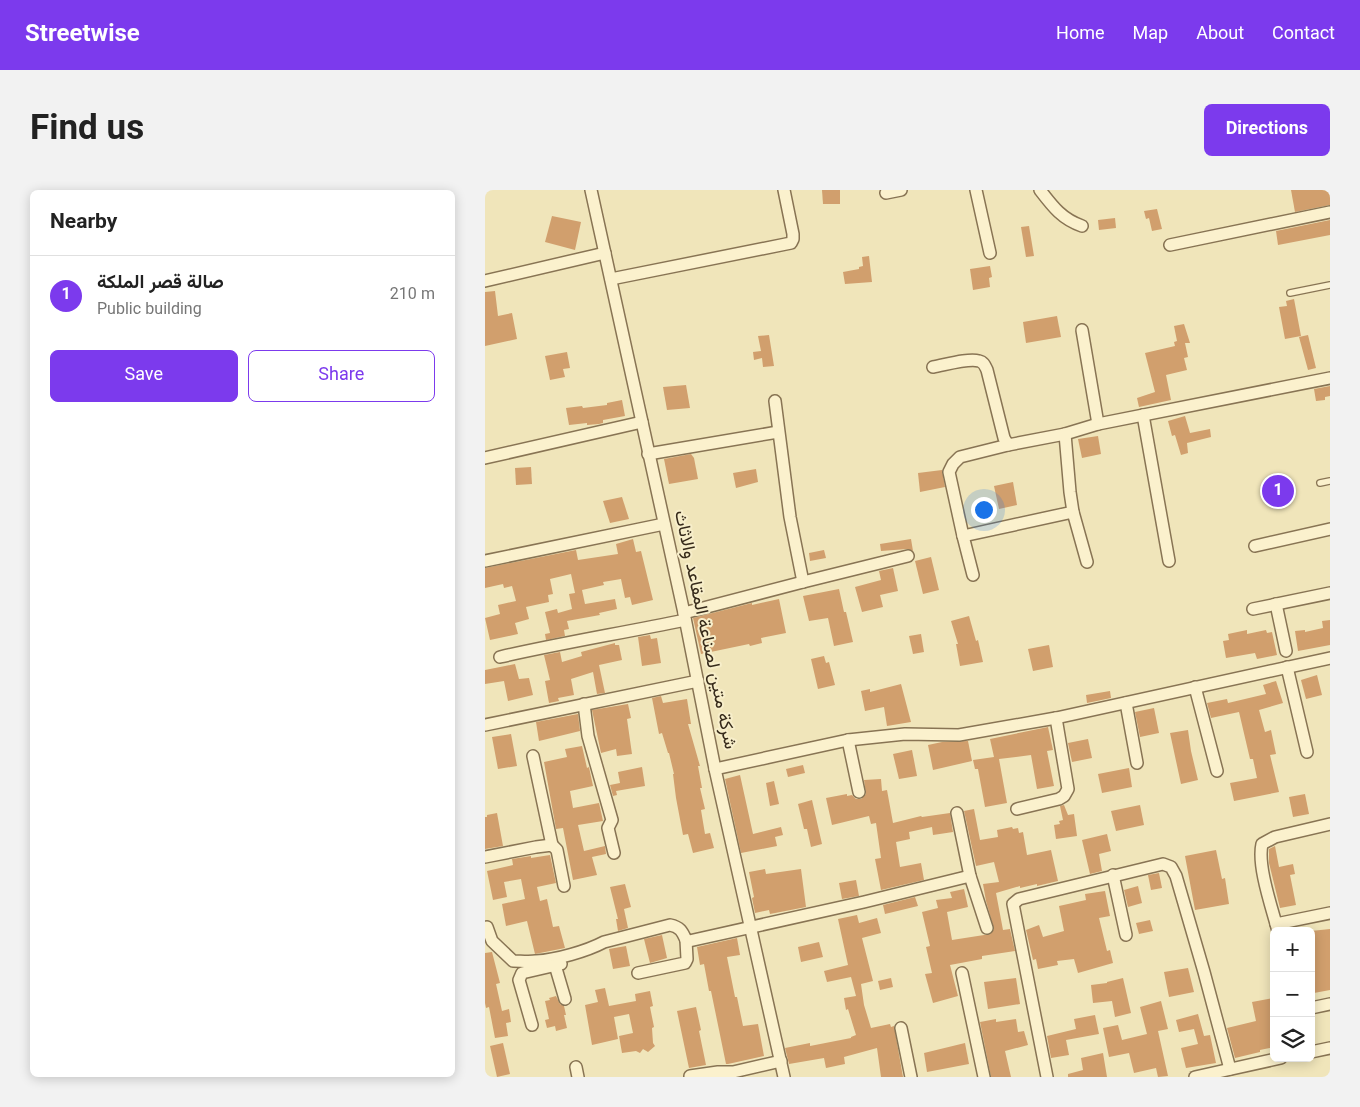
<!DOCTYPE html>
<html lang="en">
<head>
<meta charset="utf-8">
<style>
	body { margin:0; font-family:Georgia,Vazirmatn,serif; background:#f2f2f2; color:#222 }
	.controls { position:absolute; right:15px; bottom:15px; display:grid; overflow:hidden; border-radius:8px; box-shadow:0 2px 12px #0003 }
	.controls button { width:45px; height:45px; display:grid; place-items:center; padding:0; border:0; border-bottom:1px solid #e0e0e0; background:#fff; color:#222; font:25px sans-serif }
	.you { position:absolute; left:498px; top:319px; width:18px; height:18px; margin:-12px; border:4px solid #fff; border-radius:50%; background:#1a73e8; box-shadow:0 0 0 8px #1a73e833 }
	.badge { display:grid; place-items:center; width:32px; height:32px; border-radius:50%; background:#7c3aed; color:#fff; font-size:16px; font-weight:700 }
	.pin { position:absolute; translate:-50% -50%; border:2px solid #fff; box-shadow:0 1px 5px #0006 }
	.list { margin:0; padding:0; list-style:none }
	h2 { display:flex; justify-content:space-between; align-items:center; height:65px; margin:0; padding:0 20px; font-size:21px }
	h2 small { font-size:16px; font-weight:400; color:#767676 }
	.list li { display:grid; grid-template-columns:32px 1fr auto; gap:15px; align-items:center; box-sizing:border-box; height:80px; padding:0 20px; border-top:1px solid #e0e0e0 }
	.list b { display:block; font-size:19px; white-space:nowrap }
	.list p { margin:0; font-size:16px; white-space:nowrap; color:#767676 }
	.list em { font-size:16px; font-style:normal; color:#767676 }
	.actions { display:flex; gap:10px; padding:15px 20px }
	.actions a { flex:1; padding:11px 0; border:1px solid #7c3aed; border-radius:8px; text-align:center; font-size:18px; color:#7c3aed }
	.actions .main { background:#7c3aed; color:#fff }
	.icon { flex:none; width:28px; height:28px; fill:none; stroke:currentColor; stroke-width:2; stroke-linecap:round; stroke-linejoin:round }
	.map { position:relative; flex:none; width:845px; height:887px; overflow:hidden; border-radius:8px }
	header { display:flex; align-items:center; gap:30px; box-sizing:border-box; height:70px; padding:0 25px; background:#7c3aed; color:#fff }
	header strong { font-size:24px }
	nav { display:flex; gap:28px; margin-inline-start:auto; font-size:18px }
	.intro { display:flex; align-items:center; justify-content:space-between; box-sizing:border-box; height:120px; padding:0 30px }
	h1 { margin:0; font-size:35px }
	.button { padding:12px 22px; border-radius:8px; background:#7c3aed; color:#fff; font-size:18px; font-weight:700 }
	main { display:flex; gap:30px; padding:0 30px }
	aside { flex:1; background:#fff; border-radius:8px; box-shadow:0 2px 12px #0003 }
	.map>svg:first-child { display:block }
</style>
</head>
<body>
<header>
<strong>Streetwise</strong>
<nav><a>Home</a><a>Map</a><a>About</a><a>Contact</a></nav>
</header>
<div class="intro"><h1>Find us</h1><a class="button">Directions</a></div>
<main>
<aside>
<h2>Nearby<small></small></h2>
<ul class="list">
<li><span class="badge">1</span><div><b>صالة قصر الملكة</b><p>Public building</p></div><em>210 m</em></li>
</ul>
<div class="actions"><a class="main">Save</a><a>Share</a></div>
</aside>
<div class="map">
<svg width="845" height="887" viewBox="0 0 845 887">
	<rect width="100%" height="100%" fill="#f0e5ba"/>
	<!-- building -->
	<g fill="#d19f6d">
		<path d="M337,0H355V14H338Z"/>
		<path d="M806,0H845V15L810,22Z"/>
		<path d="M672,19L677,39L667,41L664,28L661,29L659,21Z"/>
		<path d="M67,26L96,32L90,60L60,52Z"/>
		<path d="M630,28L631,38L614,40L613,30Z"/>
		<path d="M845,30V45L793,55L791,41Z"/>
		<path d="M544,36L549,66L541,67L536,37Z"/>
		<path d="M384,66L387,92L360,94L358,82L374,79V77L378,76L377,67Z"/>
		<path d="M505,76L507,87L504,88L505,97L488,100L485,79Z"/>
		<path d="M10,101L13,126L27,123L32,149L0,156V102Z"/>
		<path d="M809,109L816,146L800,149L794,117L802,116L801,111Z"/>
		<path d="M572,126L576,147L541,153L538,132Z"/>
		<path d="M699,134L705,153H700L703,167L699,168L702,180L681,185L686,210L654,217L652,208L670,202L660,163L690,156L689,152L692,151L689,136Z"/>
		<path d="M284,145L289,176L278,177L277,168L269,170L268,162L276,161L273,146Z"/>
		<path d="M823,145L831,178L823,180L814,147Z"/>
		<path d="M82,162L85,178L78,179L80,187L65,190L60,166Z"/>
		<path d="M201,195L205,218L182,220L178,197Z"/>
		<path d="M845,196V206L840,207V210L831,211L829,199Z"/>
		<path d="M137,210L140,226L118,230V233L114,234L102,235V233L84,235L81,218L97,216L98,218L122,215V213Z"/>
		<path d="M700,226L705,243L725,239L726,247L702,253L703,263L696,265L690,245L687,246L683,231Z"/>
		<path d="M613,246L616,264L597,268L593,249Z"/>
		<path d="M206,264L209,268L213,289L184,294L179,269Z"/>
		<path d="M46,277L47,294L31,295L30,278Z"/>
		<path d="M271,279L273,292L251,298L248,283Z"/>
		<path d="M457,280L460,297L435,302L433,283Z"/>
		<path d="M528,292L532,315L514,319L509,296Z"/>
		<path d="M137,307L144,329L125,333L118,311Z"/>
		<path d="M148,349L151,362L156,361L168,410L147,415L145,407L140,408L136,389L118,392L119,395L97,400L100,414L130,409L132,419L114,423L115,425L82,431L84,439L79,440L80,446L61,450L60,444L65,443L60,422L72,419L73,423L87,419L84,404L90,403L86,384L65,389L68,404L63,405L64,412L41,417L44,429L30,433L33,444L5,450L0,428L15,424L13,415L31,411L27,396L19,398L18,394L0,398V378L91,360L93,370L133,364L131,354Z"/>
		<path d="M426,349L428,361L422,359L396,361L395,354Z"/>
		<path d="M339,360L341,368L325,371L324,363Z"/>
		<path d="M446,367L454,400L438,404L430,371Z"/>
		<path d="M408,378L413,401L395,405L398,417L377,422L370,397L396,390L394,381Z"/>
		<path d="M354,399L359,422H361L368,452L349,456L343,428L324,431L318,406Z"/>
		<path d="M294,409L301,443L276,448L277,453L265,456L264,454L216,464L208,428L267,413V415Z"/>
		<path d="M484,426L491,451L493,450L498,472L475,476L471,454H473L466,431Z"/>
		<path d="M845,430V455L813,461L810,441L820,440V442L838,438L837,431Z"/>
		<path d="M762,440V444L781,440L782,443L787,442L792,465L772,469L770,463L741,468L738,451L744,450L743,444Z"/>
		<path d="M436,444L439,462L428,464L424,446Z"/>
		<path d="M165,445L166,449L172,448L176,473L157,476L153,447Z"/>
		<path d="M130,453V455H134L137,470L114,475L120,503L112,504L108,482L86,489L89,505L73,508L74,511L64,513L60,491L65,490L59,465L75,462L77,472L97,466L96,462Z"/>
		<path d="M564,455L568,477L548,481L543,459Z"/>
		<path d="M339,466L341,473L344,472L350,495L333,499L326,469Z"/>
		<path d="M30,474L34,489L44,488L48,505L23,511L19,491L0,494V480Z"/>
		<path d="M832,485L837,505L821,509L816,490Z"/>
		<path d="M791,491L798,513L774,520L780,542L786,540L791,564L785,565L794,602L749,611L745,593L772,588L768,569H765L754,522L726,528L722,513L742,509L743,513L781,504L778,495Z"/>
		<path d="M416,494L426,532L402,536L399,517L380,521L376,501L385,499V502Z"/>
		<path d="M625,501L626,508L602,513L601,505Z"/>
		<path d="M176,506L178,513L202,509L206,534H203L215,576H213L217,598H215L220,619L216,620L220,644L225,643L229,658L208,663L203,644L198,645L191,608L188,584H189L184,563H183L177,543L174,544L167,508Z"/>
		<path d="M143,514L146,528L142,529L147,564L132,566L131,559L116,563L107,520Z"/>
		<path d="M669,518L674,543L655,547L650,522Z"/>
		<path d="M93,524L95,541L54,551L51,532Z"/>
		<path d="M563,537L568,560L562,561L569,596L552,599L546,565L514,569L522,613L500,617L493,579H490L488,570L509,567L505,549Z"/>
		<path d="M703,540L706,561L713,590L696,594L685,543Z"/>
		<path d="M26,544L32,576L13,579L7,547Z"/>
		<path d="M603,549L607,568L587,572L583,553Z"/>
		<path d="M483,551L487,571L448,580L443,555L457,552Z"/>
		<path d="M97,556L102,578L104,577L108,596L85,601L88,618L114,613L118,631L93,635L99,661L120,656L121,664L107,667L112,685L88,690L78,638L71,639L59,572L82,567L80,559Z"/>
		<path d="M427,560L432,586L414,589L408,564Z"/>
		<path d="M318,575L320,583L303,587L301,579Z"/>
		<path d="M157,577L160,596L131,601L132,605L128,606L125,595L135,593L133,582Z"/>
		<path d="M644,578L647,597L617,603L613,584Z"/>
		<path d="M255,585L268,644L296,637L298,645L290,647L292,656L256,663L240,589Z"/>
		<path d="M396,589L397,601L402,600L408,633L436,626L437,627L465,623L468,642L448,645L447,637L424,642L425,649L411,652L415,677L436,673L439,690L396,700L390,669L396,668L391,633L386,634L384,626L347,635L341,608L362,604V606L367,605L371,609H376L381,604L379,590Z"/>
		<path d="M289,591L294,614L285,616L281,593Z"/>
		<path d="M820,604L824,624L808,627L804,607Z"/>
		<path d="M327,610L337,654L326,657L322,639H319L313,614Z"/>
		<path d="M579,615L583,625L589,624L592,646L571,649L569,635L575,634L574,631L578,630L575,616Z"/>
		<path d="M655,615L659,635L631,641L626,621Z"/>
		<path d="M489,619L495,650L513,647L512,640L527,637L528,639L533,638L534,643L538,642L542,665L566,660L573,691L552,696V694L535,698V696L511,703L518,740L525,739L530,761L497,766V769L465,775L473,806L448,813L440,784L447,783L441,757L445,756L437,722L453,718L451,710L467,708L465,702L479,699L483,717L462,722L467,750L499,745H504L509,739L501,711L498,694L514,692L509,672L491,676L479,621Z"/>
		<path d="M12,623L18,656L0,659V627H2V625Z"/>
		<path d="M622,644L626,661L614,664L617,681L605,684L597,650Z"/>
		<path d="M790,656L794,677L808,674L810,684L805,685L811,715L795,718L784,673V659Z"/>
		<path d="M731,660L737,689L740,688L744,714L710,720L700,666Z"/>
		<path d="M65,665L71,693L52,697L55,711L62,709L68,737L74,736L80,758L50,764L42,731L21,736L17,714L40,709L36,689L19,692L22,707L8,710L2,681L28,675L27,669L46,666V668Z"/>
		<path d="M280,679L281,684L316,679L321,717L285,724L284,720L270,723L267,708L269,707L264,682Z"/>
		<path d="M674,683L677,698L666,700L663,685Z"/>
		<path d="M371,690L374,706L357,709L354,693Z"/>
		<path d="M140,694L146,717L139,719L143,738L133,741L131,729H133L125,697Z"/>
		<path d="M653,696L657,713L643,717L639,700Z"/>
		<path d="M620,701L625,726L614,728L622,761L625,760L628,773L593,783L589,769L572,771L573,775L553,779L551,769L548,770L541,740L554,735L558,747L579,741L574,716L601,710L600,704Z"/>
		<path d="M430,707L433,716L400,724L398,715Z"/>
		<path d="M372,725L374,733L392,728L396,743L377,748L388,791L376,794L379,815L386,838L405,834L406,837L409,836L418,887H396L392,858L359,867L360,874L341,878L339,868L304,874L300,858L325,853V856L366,848V847L371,845L363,819L361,820L359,808L371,806L366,787L342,792L339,781L363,775L353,729Z"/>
		<path d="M665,730L668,741L654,744L651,733Z"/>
		<path d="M845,739V800L829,803L826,791V741Z"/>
		<path d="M177,745L182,768L165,773L159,749Z"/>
		<path d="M252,748L255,765L242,767L250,807H252L258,836L273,834L279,866L243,874H241L226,801H224L219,774L215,775L212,757Z"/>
		<path d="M334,752L338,767L316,772L313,757Z"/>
		<path d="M141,756L145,776L128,779L124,759Z"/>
		<path d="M7,762L15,793L11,794L17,821L24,819L26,832L21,833L23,846L10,848L4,817L1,818L0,813V763Z"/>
		<path d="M703,778L709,802L684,807L679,782Z"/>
		<path d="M406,788L408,797L395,800L393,791Z"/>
		<path d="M531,788L535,814L503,819L499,792Z"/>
		<path d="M638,788L646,823L630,827L627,811L608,813L606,795L622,793V792Z"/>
		<path d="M120,798L124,816L151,811L150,804L165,801L168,816L165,817L169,837L167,838L168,853L170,856L163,862L158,859L155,863L151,861L137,863L134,846L148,843L144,824L129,827L133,849L107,855L100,815L113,812L110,800Z"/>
		<path d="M71,806L75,814L79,816L81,825H79L82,838L71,841L70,836L62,838L60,830L64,829L60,811L65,810L64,808Z"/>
		<path d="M789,808V857L775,860V862L750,868L742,838L771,831L767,812Z"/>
		<path d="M676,811L683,839L673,841L683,886L673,887L671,878L649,883L644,863L624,867L618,838L633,835L637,850L662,844L655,817Z"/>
		<path d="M211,817L216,840L214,841L221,875L204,878L192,821Z"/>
		<path d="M713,824L719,846L725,845L731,873L701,878L696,858L713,854L709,839L694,842L691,830Z"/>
		<path d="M610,825L614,844L581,850L584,865L566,868L562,846L591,839L589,829Z"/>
		<path d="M511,829V832L531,829L533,842L539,841L543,855L520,861L526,887H506L495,832Z"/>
		<path d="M18,853L25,884L12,887L5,856Z"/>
		<path d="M480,853L484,874L442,882L439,863Z"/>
		<path d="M618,863L622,887H583V884L598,880L596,868Z"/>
	</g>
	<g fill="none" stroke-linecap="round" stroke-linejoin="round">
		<!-- service casing -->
		<g stroke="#887454" stroke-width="8">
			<g id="service">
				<path d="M805,103L845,95"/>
				<path d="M835,293L845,291"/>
			</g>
		</g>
		<!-- minor casing -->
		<g stroke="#887454" stroke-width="14">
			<g id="minor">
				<path d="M106,0L199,423L230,579L299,887"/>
				<path d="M491,0L505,63"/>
				<path d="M555,0C568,17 577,29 597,36"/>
				<path d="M401,3L416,0"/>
				<path d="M685,55L845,22"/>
				<path d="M126,89L306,53L308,49V44L299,0"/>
				<path d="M0,91L120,63"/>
				<path d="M597,140L613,234"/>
				<path d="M448,177C460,175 483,168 494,171C499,172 500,176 502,180L519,248L523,255L580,244L613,234L845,188"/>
				<path d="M290,211L305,327L318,392"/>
				<path d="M658,225L684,371"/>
				<path d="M580,244L585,302L588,322L602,372"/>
				<path d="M163,264L293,242"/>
				<path d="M0,268L157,232"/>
				<path d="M478,346L588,322"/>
				<path d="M770,356L845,339"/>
				<path d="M0,371L179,334"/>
				<path d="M488,385L478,346L464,282L468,274L475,267L523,255"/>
				<path d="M791,414L801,461"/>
				<path d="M768,419L845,403"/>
				<path d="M199,423L318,392L423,366"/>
				<path d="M15,467C76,453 138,443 200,430"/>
				<path d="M802,477L822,562"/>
				<path d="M710,497L732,581"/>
				<path d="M641,513L652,573"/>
				<path d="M99,514L103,546L127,630L123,638L129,663"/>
				<path d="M0,535L213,491"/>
				<path d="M363,550L374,602"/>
				<path d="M48,566L67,655"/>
				<path d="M230,579L363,550L420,544L474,545L571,528L845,468"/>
				<path d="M532,619L574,609L579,606L583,599L571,528"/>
				<path d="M472,623L485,686"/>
				<path d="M0,667L51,657L67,655L72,660L79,696"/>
				<path d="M628,685L641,745"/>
				<path d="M791,734L845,723"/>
				<path d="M2,737L7,751L28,771C35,771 44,772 51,771C71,770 102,761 119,752L185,735C195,737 197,741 201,750L204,751L379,712L485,686L502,738"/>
				<path d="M793,741C787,718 772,676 777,654L790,647L845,634"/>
				<path d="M70,775L80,809"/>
				<path d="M153,783L200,773L202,769L201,750"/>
				<path d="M477,783L499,887"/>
				<path d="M826,818L845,814"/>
				<path d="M47,835L34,790L37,783L76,774"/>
				<path d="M416,838L426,887"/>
				<path d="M826,862L845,858"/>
				<path d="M91,877L93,887"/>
				<path d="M205,886L233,882H248L296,871"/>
				<path d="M562,887L528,714L534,709L678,674L686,677L691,686L719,782L745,879"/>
				<path d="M710,887L796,868"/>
			</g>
		</g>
		<!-- service -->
		<use href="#service" stroke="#fbf1cd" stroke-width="5.5"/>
		<!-- minor -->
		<use href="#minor" stroke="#fbf1cd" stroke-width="11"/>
	</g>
	<g text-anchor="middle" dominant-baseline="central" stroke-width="4" stroke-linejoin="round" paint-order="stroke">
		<!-- street labels -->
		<g font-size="18" fill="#362a1a" stroke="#f7eeca">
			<text transform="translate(219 440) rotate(78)">شركة متين لصناعة المقاعد والاثاث</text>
		</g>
	</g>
</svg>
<div class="controls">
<button>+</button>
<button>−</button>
<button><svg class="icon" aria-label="layers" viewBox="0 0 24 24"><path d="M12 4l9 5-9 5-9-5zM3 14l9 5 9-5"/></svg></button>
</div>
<div class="you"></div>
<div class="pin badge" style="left:793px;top:301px">1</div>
</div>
</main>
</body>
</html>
